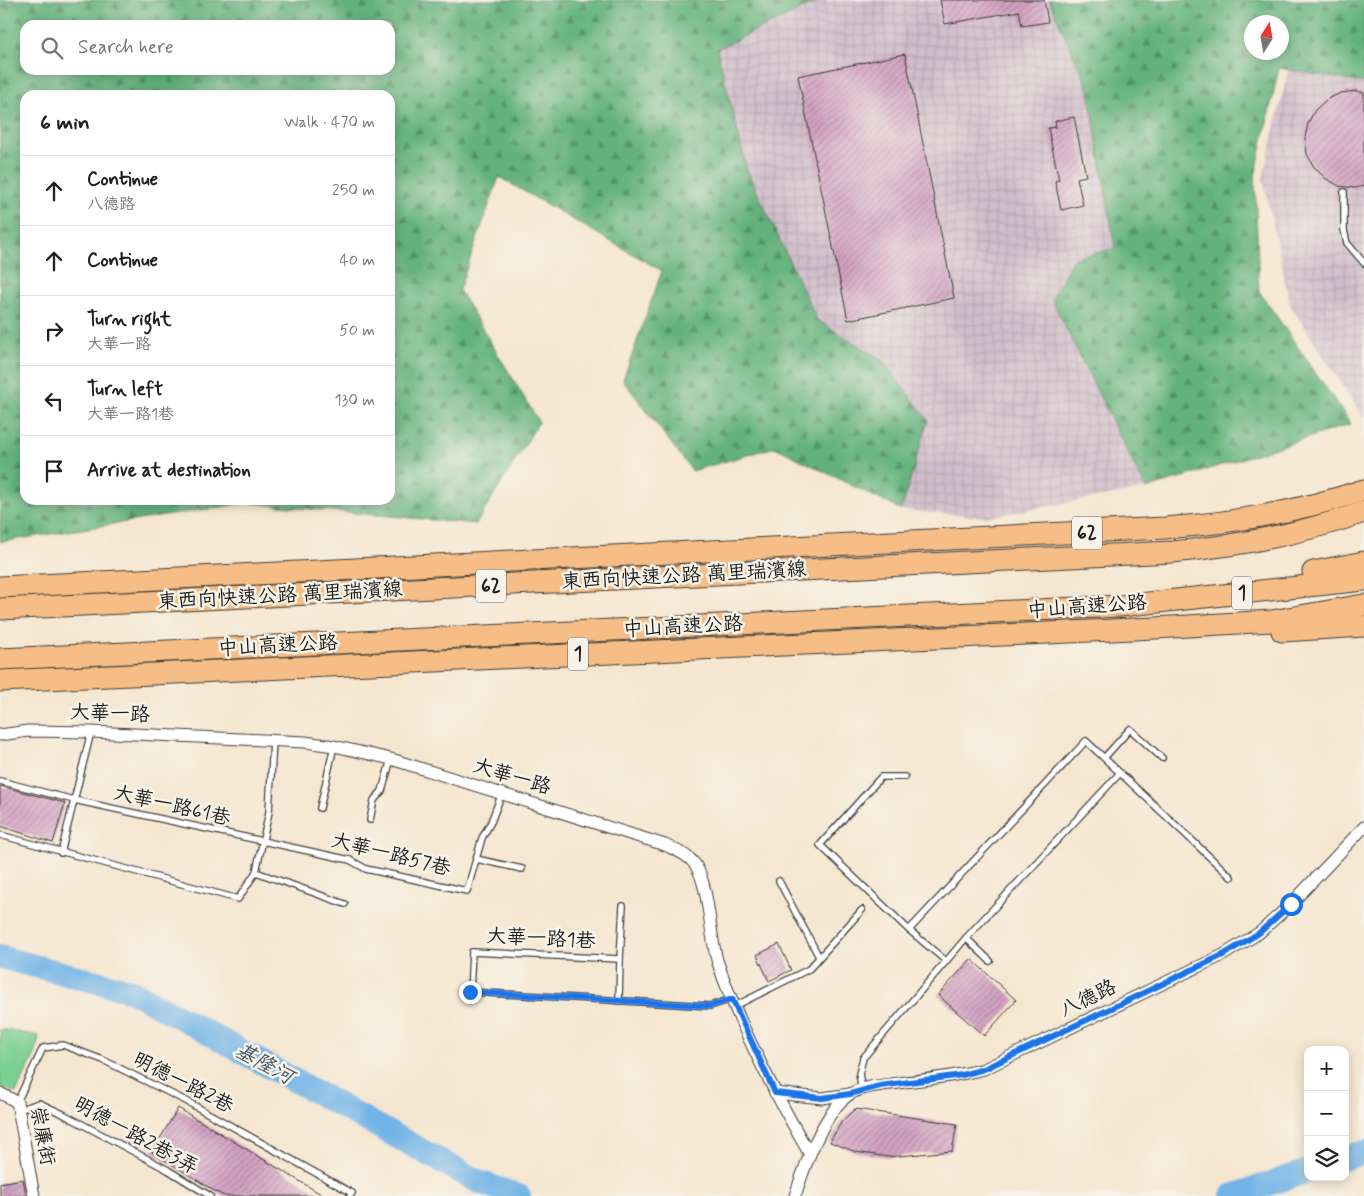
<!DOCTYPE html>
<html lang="en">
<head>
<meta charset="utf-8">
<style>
	body { margin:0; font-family:Mynerve,"LXGW WenKai TC",sans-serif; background:#f2f2f2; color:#202124 }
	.controls { position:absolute; right:15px; bottom:15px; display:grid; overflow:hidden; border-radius:10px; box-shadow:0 2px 12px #0003 }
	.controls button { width:45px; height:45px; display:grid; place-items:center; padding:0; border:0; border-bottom:1px solid #e0e0e0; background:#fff; color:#202124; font:25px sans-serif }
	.compass { position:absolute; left:1244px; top:15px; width:45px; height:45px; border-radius:50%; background:#fff; box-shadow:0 2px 12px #0003; rotate:11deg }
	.stop { position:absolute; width:15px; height:15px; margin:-11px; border:4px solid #1a73e8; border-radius:50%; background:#fff }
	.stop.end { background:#1a73e8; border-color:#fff; box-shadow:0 1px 5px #0008 }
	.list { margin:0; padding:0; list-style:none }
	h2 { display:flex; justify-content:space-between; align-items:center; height:65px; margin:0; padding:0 20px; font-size:21px }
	h2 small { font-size:16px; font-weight:400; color:#757577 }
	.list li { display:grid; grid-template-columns:32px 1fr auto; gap:15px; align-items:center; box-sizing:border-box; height:70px; padding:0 20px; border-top:1px solid #e0e0e0 }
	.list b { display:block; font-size:19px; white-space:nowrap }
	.list p { margin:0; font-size:16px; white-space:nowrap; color:#757577 }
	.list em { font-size:16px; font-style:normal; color:#757577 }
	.icon { flex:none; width:28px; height:28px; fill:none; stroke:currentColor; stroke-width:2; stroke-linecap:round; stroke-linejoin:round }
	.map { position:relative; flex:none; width:1364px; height:1196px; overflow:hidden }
	.search { position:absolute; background:#fff; box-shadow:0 2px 12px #0003; left:20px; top:20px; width:375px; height:55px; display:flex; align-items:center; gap:12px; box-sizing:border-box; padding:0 18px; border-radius:15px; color:#757577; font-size:19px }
	.panel { position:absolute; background:#fff; box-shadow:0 2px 12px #0003; left:20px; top:90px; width:375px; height:415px; border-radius:15px }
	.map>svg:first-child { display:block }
</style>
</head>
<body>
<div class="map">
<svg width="1364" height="1196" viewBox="0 0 1364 1196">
	<defs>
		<pattern id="industrial-grid" width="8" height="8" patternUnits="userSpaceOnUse" patternTransform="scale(1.25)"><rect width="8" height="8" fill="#d1bdca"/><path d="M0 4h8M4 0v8" fill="none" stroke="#b3a2ad"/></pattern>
		<pattern id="forest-firs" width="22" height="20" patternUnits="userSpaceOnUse" patternTransform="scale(1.25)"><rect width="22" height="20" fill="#63b27c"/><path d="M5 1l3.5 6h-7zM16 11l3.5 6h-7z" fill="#519065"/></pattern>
		<pattern id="building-hatch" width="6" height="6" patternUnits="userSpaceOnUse" patternTransform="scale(1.25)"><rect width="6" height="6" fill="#d3a2c2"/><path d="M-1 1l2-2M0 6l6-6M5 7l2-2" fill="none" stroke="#aa839d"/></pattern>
	</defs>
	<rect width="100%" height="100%" fill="#f7f3e8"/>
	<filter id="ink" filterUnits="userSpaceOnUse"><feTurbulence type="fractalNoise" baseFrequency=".02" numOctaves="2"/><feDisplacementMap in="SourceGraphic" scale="10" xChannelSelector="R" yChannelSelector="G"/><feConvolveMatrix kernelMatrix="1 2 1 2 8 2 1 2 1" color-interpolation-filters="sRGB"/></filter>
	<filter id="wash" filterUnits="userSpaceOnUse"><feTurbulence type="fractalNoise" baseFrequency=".0096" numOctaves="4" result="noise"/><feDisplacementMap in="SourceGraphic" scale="20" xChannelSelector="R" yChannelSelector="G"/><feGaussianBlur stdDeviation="1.12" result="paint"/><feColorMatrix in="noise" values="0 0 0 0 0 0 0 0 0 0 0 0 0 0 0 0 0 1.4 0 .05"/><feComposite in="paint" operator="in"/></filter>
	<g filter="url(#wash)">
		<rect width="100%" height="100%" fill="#f5e6cf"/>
		<!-- industrial -->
		<g fill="url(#industrial-grid)">
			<path d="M821,0H1049L1088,87L1115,248L1073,259L1052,300L1146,489L988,517L901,510L927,420L883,361L817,320L747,170L717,49Z"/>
			<path d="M1364,0V418L1290,305L1263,179L1294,45Z"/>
		</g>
		<!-- green -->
		<path fill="#7acf92" stroke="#4b7657" d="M0,1029L39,1036L36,1052L16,1093L0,1086Z"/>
		<!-- forest -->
		<g fill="url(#forest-firs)" stroke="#40674c" fill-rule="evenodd">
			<path d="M0,0H821L717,49L747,170L817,320L883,361L928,420L901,510L775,447L692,471L623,380L662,271L499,177L459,290L539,422L476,524L246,503L0,542ZM25,25H390V70H25ZM25,95H390V500H25Z"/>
			<path d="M1049,0H1364V83L1279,68L1255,177L1259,291L1351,424L1146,489L1052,300L1073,259L1115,248L1088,87ZM1252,22H1282V52H1252Z"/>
		</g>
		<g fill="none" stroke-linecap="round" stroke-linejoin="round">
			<!-- river -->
			<g stroke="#71b3e6" stroke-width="24">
				<path d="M0,957L132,991L479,1182L519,1196"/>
				<path d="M1345,1158L1364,1152"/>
				<path d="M1232,1196L1308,1171"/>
			</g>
		</g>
		<g id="blocks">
			<!-- building -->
			<g fill="url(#building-hatch)">
				<path d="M940,0H1044L1048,22L1022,26L1019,11L945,24Z"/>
				<path d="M905,54L954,298L848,320L798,76Z"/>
				<path d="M1356,91L1364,93V186L1355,188L1339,186L1325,178L1314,167L1307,154L1305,138L1308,123L1315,110L1327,99L1341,93Z"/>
				<path d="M1074,117L1086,176L1077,178L1083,205L1061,210L1055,181L1059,180L1048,128L1056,127L1055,121Z"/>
				<path d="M0,786L65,803L53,843L0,826Z"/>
				<path d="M779,944L791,970L769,981L757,955Z"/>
				<path d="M971,959L1016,1000L984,1036L938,995Z"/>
				<path d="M178,1108L301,1182L324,1196H224L213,1190L152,1152Z"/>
				<path d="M855,1109L957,1124L952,1151L888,1157L856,1152L830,1142L842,1121Z"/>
				<path d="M23,1179L26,1196H0V1183Z"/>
			</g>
		</g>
	</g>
	<g filter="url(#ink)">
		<use href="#blocks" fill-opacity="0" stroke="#3d3a37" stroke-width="1"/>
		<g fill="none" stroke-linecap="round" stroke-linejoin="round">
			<!-- lane casing -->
			<g stroke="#3d3a37" stroke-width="8">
				<g id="lane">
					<path d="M1344,192V230L1347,243L1364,263"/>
					<path d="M1104,758L1130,729L1162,758"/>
					<path d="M905,777H881L820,845L909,930"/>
					<path d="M0,781L74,800L350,860L366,869L467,891L482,838L491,822L502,793"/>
					<path d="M320,808L334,746"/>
					<path d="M370,820L374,800L382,791L391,759"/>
					<path d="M0,835L238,899L256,872L269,812L273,741"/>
					<path d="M61,853L91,732"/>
					<path d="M476,859L522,869"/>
					<path d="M256,872L345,904"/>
					<path d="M779,881L819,957"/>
					<path d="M623,906L620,959L472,952L470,992L710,1006L732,999"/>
					<path d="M966,938L1120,773"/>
					<path d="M946,961L909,930L1086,741L1231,877"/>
					<path d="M619,1001L620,959"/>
					<path d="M735,1006L809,969L862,910"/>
					<path d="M862,1089L859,1074L863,1058L966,938L990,961"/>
					<path d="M17,1102L43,1048L63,1045L103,1060L186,1101L352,1193L350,1196"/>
					<path d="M18,1110L39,1103L63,1114L168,1170L210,1196"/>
				</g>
			</g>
			<!-- street casing -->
			<g stroke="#3d3a37" stroke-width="13">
				<g id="street">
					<path d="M0,735L28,731L91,732L305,742L334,746L391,759L665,845C675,850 687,854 694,863C710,884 709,937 718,963C740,1028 775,1094 809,1153"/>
					<path d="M0,1093L17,1102L34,1196"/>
					<path d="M775,1093L822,1098L850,1094"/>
					<path d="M795,1196C804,1168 824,1108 852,1093C868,1085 888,1085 905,1082C932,1079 958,1076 984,1069L1223,955L1259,933L1291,904L1364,827"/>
				</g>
			</g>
			<!-- highway casing -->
			<g stroke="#3d3a37" stroke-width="23">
				<g id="highway">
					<path d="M1313,572L1364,562"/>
					<path d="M0,587L1165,528C1233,523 1298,512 1364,490"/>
					<path d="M0,609L1172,552C1238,546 1301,534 1364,512"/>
					<path d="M1282,631L1364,626"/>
					<path d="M0,659L1120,606L1364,580"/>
					<path d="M0,681L1155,628L1271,621L1364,605"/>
				</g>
			</g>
			<!-- lane -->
			<use href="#lane" stroke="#fff" stroke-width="5.5"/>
			<!-- street -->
			<use href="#street" stroke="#fff" stroke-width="11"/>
			<!-- highway -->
			<use href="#highway" stroke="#f6be86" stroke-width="21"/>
		</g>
	</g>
	<g fill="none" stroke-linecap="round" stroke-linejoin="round" filter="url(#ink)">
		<!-- route -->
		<path stroke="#1a73e8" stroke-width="6" d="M470,992L710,1006L732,999L775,1093L822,1098L850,1094L880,1086L962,1075L984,1069L1223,955L1259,933L1291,904"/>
	</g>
	<g text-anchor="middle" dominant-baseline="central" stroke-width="5" stroke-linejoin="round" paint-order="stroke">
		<!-- shield labels -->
		<g fill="#f7f3e8" stroke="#5e5c59" stroke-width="1">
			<rect x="1072" y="516.5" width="30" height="33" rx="4"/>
			<rect x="476" y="569.5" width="30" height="33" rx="4"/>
			<rect x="1232" y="576.5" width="20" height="33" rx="4"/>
			<rect x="568" y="637.5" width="20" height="33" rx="4"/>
		</g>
		<g font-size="19" font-weight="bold" fill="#1c1c1c">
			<text x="1087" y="533">62</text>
			<text x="491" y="586">62</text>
			<text x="1242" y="593">1</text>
			<text x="578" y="654">1</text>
		</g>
		<!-- street labels -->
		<g font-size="20" fill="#1c1c1c" stroke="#f7f3e8">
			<text transform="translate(684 576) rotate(-3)">東西向快速公路 萬里瑞濱線</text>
			<text transform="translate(280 596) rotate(-3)">東西向快速公路 萬里瑞濱線</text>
			<text transform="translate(1087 607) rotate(-4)">中山高速公路</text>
			<text transform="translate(683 627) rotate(-3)">中山高速公路</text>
			<text transform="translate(278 646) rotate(-3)">中山高速公路</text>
			<text transform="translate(110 714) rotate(2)">大華一路</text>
			<text transform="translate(512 777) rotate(17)">大華一路</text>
			<text transform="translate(172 806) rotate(13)">大華一路61巷</text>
			<text transform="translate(391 855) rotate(14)">大華一路57巷</text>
			<text transform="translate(541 939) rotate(3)">大華一路1巷</text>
			<text transform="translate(1088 999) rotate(-26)">八德路</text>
			<text transform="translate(183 1083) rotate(27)">明德一路2巷</text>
			<text transform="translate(42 1136) rotate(79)">崇廉街</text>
			<text transform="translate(136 1136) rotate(29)">明德一路2巷3弄</text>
		</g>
		<!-- water labels -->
		<g font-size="21" font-style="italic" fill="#3e586d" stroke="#f7f3e8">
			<text transform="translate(264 1064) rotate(29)">基隆河</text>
		</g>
	</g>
</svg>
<div class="controls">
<button>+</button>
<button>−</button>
<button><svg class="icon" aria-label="layers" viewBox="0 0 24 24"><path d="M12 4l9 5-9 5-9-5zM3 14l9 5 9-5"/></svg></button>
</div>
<svg class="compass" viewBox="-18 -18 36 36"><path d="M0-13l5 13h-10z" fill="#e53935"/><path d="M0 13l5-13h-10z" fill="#757577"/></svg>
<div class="stop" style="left:1291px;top:904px"></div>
<div class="stop end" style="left:470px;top:992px"></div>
<div class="search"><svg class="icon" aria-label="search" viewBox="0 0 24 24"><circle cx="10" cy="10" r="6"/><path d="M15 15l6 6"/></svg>Search here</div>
<section class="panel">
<h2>6 min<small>Walk · 470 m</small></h2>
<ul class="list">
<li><svg class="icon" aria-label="ahead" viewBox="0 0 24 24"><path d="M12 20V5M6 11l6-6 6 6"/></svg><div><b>Continue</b><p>八德路</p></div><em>250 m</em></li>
<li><svg class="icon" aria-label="ahead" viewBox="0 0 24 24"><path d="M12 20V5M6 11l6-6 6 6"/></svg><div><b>Continue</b></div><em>40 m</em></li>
<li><svg class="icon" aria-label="right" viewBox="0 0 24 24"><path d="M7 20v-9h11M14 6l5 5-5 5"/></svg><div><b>Turn right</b><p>大華一路</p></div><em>50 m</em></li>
<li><svg class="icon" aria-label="left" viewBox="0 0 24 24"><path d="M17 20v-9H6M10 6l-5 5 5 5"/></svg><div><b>Turn left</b><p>大華一路1巷</p></div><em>130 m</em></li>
<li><svg class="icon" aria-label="arrive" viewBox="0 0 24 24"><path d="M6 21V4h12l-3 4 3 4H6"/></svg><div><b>Arrive at destination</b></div></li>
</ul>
</section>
</div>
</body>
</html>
